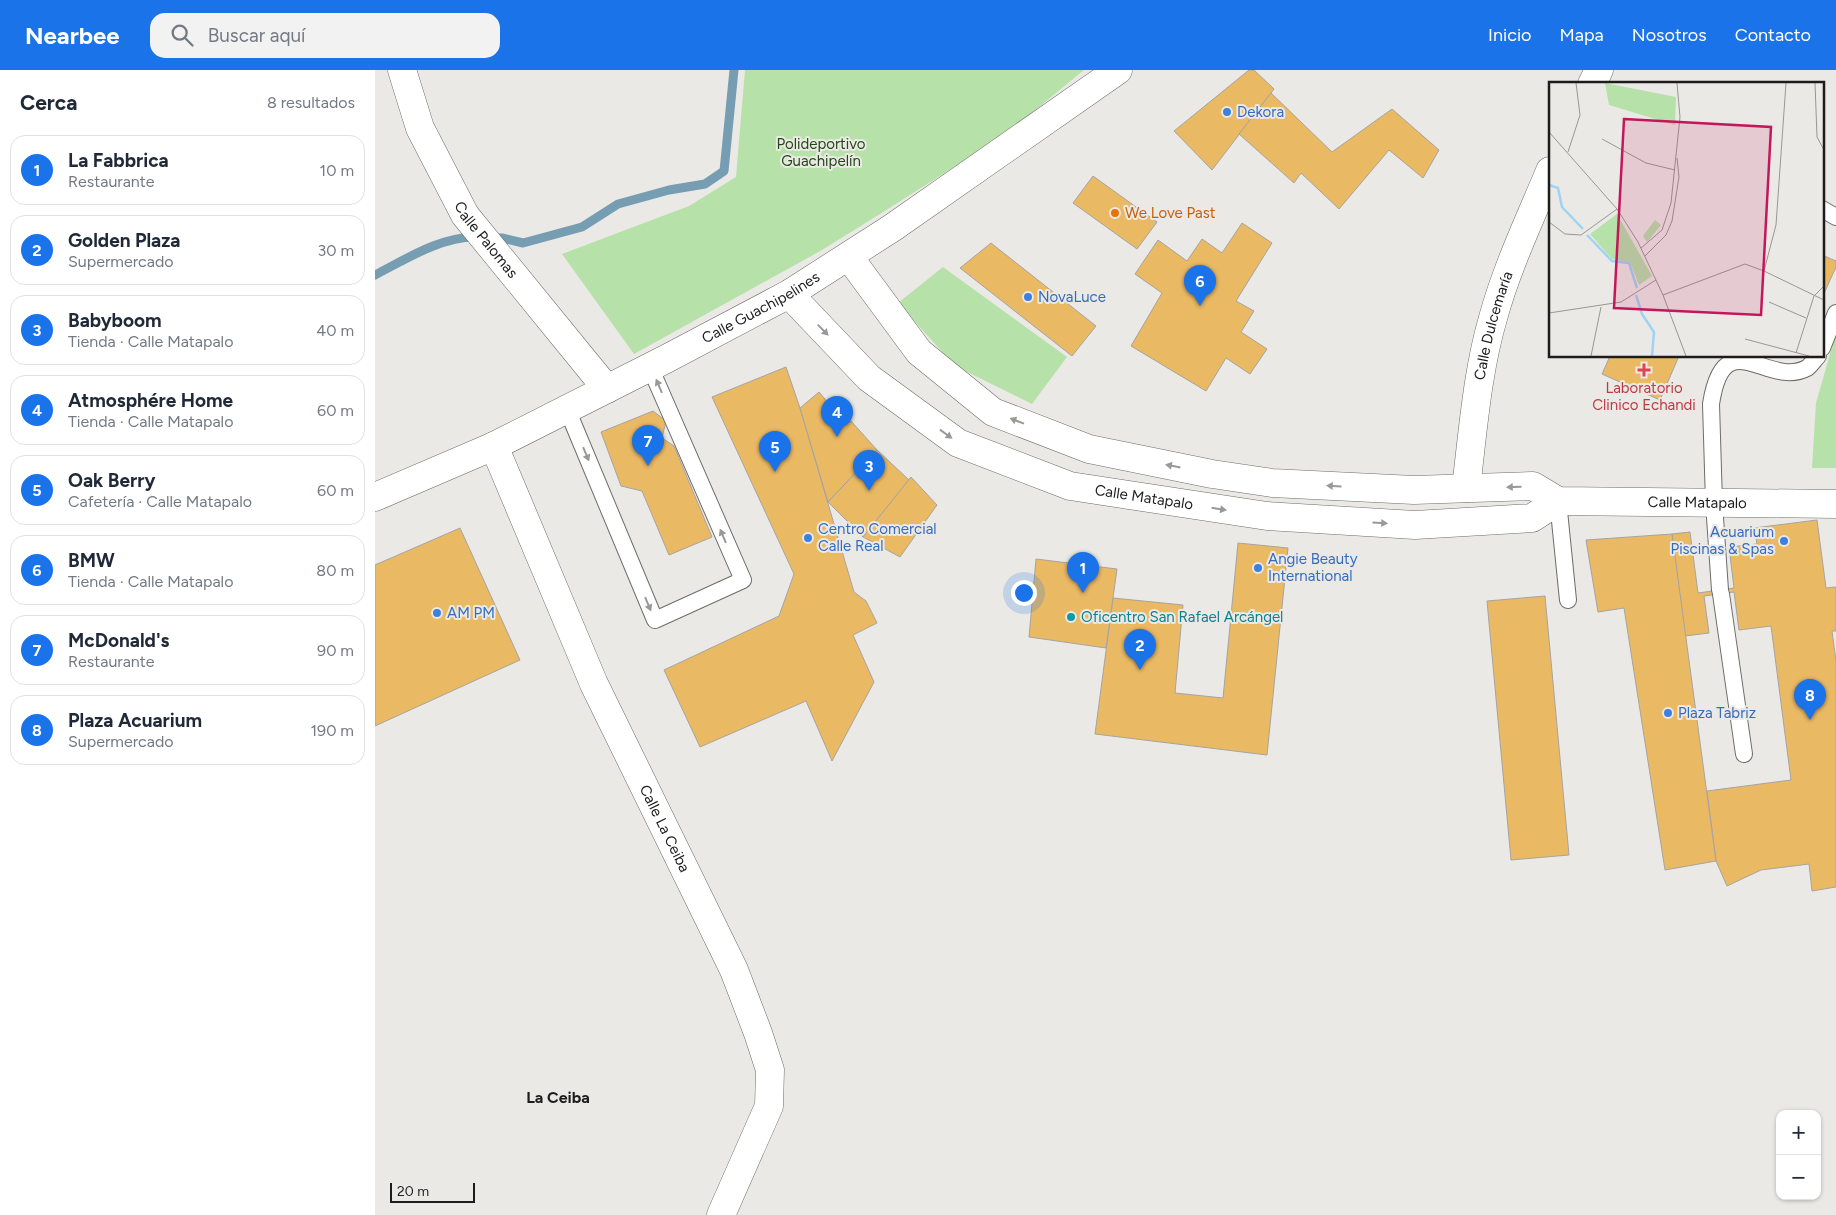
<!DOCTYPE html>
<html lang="es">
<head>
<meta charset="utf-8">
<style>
	body { margin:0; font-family:Figtree,sans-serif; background:#f2f2f3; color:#1f2937 }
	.controls { position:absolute; right:15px; bottom:15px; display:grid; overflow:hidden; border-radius:10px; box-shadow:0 1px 4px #0004 }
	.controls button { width:45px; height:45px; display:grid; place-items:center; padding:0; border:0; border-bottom:1px solid #e0e1e3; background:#fff; color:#1f2937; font:25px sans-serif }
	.scale { position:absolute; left:15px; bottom:12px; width:85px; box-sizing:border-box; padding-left:5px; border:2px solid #1d1c1b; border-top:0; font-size:14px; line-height:18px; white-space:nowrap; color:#1d1c1b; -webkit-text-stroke:4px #ebe9e6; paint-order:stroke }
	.you { position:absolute; left:648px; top:522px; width:18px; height:18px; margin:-12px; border:4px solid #fff; border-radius:50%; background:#1a73e8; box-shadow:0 0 0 8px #1a73e833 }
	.badge { display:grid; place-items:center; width:32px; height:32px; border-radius:50%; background:#1a73e8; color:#fff; font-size:16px; font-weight:700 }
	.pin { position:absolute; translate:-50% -41px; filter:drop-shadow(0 1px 2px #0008) }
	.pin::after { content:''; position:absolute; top:26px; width:18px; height:15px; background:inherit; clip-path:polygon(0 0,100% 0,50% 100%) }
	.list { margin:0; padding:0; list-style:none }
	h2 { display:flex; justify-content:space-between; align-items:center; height:65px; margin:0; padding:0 20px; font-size:21px }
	h2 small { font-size:16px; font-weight:400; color:#747a83 }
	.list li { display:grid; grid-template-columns:32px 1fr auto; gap:15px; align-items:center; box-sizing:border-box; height:70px; margin:0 10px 10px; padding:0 10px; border:1px solid #e0e1e3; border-radius:15px }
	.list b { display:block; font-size:19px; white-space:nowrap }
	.list p { margin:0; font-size:16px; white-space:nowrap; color:#747a83 }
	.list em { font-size:16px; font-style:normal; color:#747a83 }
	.icon { flex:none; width:28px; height:28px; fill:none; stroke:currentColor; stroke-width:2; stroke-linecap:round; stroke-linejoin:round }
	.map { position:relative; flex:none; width:1461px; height:1145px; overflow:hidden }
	header { display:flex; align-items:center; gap:30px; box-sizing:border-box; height:70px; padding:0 25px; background:#1a73e8; color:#fff }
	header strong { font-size:24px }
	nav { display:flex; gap:28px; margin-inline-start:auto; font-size:18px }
	.search { width:350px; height:45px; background:#f2f2f3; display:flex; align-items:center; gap:12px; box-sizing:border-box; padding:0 18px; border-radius:15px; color:#747a83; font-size:19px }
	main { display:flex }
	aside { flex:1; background:#fff }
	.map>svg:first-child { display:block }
</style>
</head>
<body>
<header>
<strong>Nearbee</strong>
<div class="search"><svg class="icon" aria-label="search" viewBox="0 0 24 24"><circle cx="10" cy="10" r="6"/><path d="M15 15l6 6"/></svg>Buscar aquí</div>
<nav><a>Inicio</a><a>Mapa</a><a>Nosotros</a><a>Contacto</a></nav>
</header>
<main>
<aside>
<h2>Cerca<small>8 resultados</small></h2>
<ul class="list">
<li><span class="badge">1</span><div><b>La Fabbrica</b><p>Restaurante</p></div><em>10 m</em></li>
<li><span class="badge">2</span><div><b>Golden Plaza</b><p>Supermercado</p></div><em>30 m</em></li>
<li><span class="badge">3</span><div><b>Babyboom</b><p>Tienda · Calle Matapalo</p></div><em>40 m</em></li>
<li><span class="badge">4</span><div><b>Atmosphére Home</b><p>Tienda · Calle Matapalo</p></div><em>60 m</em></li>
<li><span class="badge">5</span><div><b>Oak Berry</b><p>Cafetería · Calle Matapalo</p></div><em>60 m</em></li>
<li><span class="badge">6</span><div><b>BMW</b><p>Tienda · Calle Matapalo</p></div><em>80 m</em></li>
<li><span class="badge">7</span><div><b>McDonald's</b><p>Restaurante</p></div><em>90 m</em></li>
<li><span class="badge">8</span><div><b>Plaza Acuarium</b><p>Supermercado</p></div><em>190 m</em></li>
</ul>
</aside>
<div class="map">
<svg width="1461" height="1145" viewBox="0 0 1461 1145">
	<rect width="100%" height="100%" fill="#ebe9e6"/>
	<!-- green -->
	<g fill="#b6e1a8">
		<path d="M370,0H709L632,63L513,139L447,180L259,284L187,184L314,136L361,107Z"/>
		<path d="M568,197L692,287L657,334L580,296L523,233Z"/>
		<path d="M1461,263V398H1437L1441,333Z"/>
	</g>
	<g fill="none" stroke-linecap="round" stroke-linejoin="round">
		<!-- stream -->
		<g stroke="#779db2" stroke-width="9">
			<path d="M115,168H127L148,173L207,157L243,134L294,120L330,114L349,101L359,0"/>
			<path d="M0,205C31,189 67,166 102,167"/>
		</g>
	</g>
	<!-- building -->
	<g fill="#eab964" stroke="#a6a4a1">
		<path d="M874,0H879L899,19L837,100L799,61Z"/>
		<path d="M896,23L957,82L1017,39L1064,80L1048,108L1014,80L964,139L926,103L919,113L864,64Z"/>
		<path d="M718,106L782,152L762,179L698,133Z"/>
		<path d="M867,153L897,173L861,231L879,241L866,262L892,279L875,304L851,288L831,321L756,276L787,223L760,204L783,170L812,191L827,169L847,183Z"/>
		<path d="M616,173L721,256L697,286L585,198Z"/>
		<path d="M1447,185L1461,191V197L1447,228Z"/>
		<path d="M1235,286H1304L1285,330L1227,304Z"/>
		<path d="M411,297L425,338L479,522L491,531L502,553L478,565L499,612L457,691L431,631L325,677L289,600L404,546L419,504L337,327Z"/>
		<path d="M444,322L471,354L476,351L502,380L453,432L425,338Z"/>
		<path d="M278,341L291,351L287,368L299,376L337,467L294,485L267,421L246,416L226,362Z"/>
		<path d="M502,380L534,410L488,467L453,432Z"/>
		<path d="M536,407L562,435L525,487L488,467Z"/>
		<path d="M1442,450L1451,518L1461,517V561H1457L1461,591V817L1437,821L1434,794L1386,800L1352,816L1341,791L1332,721L1416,710L1396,556L1364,560L1359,522L1329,526L1334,563L1310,566L1297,464L1315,462L1323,523L1359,518L1354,477L1382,474L1379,458Z"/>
		<path d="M85,458L145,590L0,656V495Z"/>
		<path d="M1297,464L1341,791L1290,800L1249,538L1223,542L1211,470Z"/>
		<path d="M863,473L913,478L892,685L720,664L738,528L808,535L800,623L848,628Z"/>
		<path d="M661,489L742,499L731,578L654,567Z"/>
		<path d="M1170,526L1194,785L1136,790L1112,531Z"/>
	</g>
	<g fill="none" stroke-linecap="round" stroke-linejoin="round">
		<!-- service casing -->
		<g stroke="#6d6c69" stroke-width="18">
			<g id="service">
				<path d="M1447,139L1461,147"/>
				<path d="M1447,278L1461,243"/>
				<path d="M192,339L280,550L368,510L275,297"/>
				<path d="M1183,431L1193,530"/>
				<path d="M1345,520L1339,433L1336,334C1349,250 1393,319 1432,298C1436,295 1439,290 1443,286"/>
				<path d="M1346,524L1369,684"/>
			</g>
		</g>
		<!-- minor casing -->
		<g stroke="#6d6c69" stroke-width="29">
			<g id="minor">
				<path id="s1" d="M27,0L45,58L90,145L232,319"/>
				<path d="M1217,14L1224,0"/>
				<path id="s2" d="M119,376L219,614L359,900L383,963L395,1000L394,1036L346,1145"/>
				<path id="s3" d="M1091,418C1098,361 1102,303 1118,248C1132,197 1155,149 1175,101"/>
			</g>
		</g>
		<!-- tertiary casing -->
		<g stroke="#6d6c69" stroke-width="29">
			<g id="tertiary">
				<path id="s4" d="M474,187L544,282L618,342L714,379L837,404L897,413L1039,420L1158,416L1183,431L1461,434"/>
				<path id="s5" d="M414,224L494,308L583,373L695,416L892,446L1040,455L1157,448L1183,431"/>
				<path id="s6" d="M0,427L119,376L291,289L414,224L517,158L743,0"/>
			</g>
		</g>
		<!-- service -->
		<use href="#service" stroke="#fff" stroke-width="16"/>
		<!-- minor -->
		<use href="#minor" stroke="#fff" stroke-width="28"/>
		<!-- tertiary -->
		<use href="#tertiary" stroke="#fff" stroke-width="28"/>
	</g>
	<!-- one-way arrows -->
	<defs><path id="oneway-solid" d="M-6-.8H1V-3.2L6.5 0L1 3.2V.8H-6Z" transform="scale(1.25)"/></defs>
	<g fill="#999998">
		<use href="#oneway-solid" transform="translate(448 260) rotate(46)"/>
		<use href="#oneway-solid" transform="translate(284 316) rotate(-113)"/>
		<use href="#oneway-solid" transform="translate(642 351) rotate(-159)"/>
		<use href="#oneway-solid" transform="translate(571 364) rotate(36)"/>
		<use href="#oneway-solid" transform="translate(211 384) rotate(67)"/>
		<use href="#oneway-solid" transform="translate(798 396) rotate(-169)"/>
		<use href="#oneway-solid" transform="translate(959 416) rotate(-177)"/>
		<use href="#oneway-solid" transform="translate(1139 417) rotate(179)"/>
		<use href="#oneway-solid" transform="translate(844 439) rotate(9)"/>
		<use href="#oneway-solid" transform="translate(1005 453) rotate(3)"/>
		<use href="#oneway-solid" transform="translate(348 466) rotate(-113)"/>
		<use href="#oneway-solid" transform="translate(273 534) rotate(67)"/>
	</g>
	<!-- markers -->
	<g fill="#3f7fe0" stroke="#ebe9e6" stroke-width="2">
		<circle cx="852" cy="42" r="5"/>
		<circle cx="653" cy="227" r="5"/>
		<circle cx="433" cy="468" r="5"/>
		<circle cx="1409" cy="471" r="5"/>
		<circle cx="883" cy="498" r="5"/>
		<circle cx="62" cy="543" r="5"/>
		<circle cx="1293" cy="643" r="5"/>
	</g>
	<circle fill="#e8710a" stroke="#ebe9e6" stroke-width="2" cx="740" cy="143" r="5"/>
	<path fill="#e0444e" stroke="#ebe9e6" stroke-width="2" d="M1266.5 292.5h5v5h5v5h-5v5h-5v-5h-5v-5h5z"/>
	<circle fill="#0f9aa8" stroke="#ebe9e6" stroke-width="2" cx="696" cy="547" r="5"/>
	<g text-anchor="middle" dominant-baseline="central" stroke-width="4" stroke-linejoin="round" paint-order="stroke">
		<!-- shop labels -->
		<g font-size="15" fill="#366cbe" stroke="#ebe9e6" text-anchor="start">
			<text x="862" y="42">Dekora</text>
			<text x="663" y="227">NovaLuce</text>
			<text x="443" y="459">Centro Comercial<tspan x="443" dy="17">Calle Real</tspan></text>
			<text x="1399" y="462" text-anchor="end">Acuarium<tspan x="1399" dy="17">Piscinas &amp; Spas</tspan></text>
			<text x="893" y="489">Angie Beauty<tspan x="893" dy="17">International</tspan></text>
			<text x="72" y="543">AM PM</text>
			<text x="1303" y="643">Plaza Tabriz</text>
		</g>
		<!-- park labels -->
		<g font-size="15" fill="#234815" stroke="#ebe9e6">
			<text x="446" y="74">Polideportivo<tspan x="446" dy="17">Guachipelín</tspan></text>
		</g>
		<!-- food labels -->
		<g font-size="15" fill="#c56008" stroke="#ebe9e6" text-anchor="start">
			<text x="750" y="143">We Love Past</text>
		</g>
		<!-- street labels -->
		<g font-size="15" fill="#1d1c1b" stroke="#ebe9e6">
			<text stroke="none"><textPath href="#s1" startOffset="191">Calle Palomas</textPath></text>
			<text stroke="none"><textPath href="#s6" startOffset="430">Calle Guachipelines</textPath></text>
			<text stroke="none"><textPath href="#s3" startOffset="165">Calle Dulcemaría</textPath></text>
			<text stroke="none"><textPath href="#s5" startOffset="421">Calle Matapalo</textPath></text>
			<text stroke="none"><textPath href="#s4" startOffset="932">Calle Matapalo</textPath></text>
			<text stroke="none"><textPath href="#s2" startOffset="419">Calle La Ceiba</textPath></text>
		</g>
		<!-- health labels -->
		<g font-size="15" fill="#be3a42" stroke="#ebe9e6">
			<text x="1269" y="318">Laboratorio<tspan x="1269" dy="17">Clinico Echandi</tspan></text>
		</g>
		<!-- culture labels -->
		<g font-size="15" fill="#0d838f" stroke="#ebe9e6" text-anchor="start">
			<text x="706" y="547">Oficentro San Rafael Arcángel</text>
		</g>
		<!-- neighbourhood labels -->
		<g font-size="16" font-weight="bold" fill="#1d1c1b" stroke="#ebe9e6">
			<text x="183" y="1027">La Ceiba</text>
		</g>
	</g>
	<!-- overview -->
	<g transform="translate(1174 12)">
		<rect width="275" height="275" fill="#ebe9e6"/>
		<path d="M56,1L127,15L126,43L60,23ZM68,132L103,194L90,203L81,180L63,177L41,152ZM106,138L112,143L98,160L94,154Z" fill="#b6e1a8"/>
		<path fill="none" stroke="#9ed4f3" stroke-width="2.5" d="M0,103L9,106L13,125L34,147M38,153L63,179L80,181L88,206M87,213L93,232L105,250L103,274"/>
		<path fill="none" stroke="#999795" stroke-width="1" d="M266,1L268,55L275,68M0,50L68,127L89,160L114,213L137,274M53,57L97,81L126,88M19,70L31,33L27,1M0,140L16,152L32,153L68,127M92,166L113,148L122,121L131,35L128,1M96,174L117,153L123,139L130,95L128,76M215,189L275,218M114,213L196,182L215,189L227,143L237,1M220,220L257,236M0,231L72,220L107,198M196,257L260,274M247,271L265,214L275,204M42,274L52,225"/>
		<path fill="#c2185b" fill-opacity="0.15" stroke="#c2185b" stroke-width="2.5" d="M75,37L222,45L212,233L65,226Z"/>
		<rect width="275" height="275" fill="none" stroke="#1d1c1b" stroke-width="2.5"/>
	</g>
</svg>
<div class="controls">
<button>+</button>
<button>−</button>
</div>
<div class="scale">20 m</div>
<div class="you"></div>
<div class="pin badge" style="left:708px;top:523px">1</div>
<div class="pin badge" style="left:765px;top:600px">2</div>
<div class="pin badge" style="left:494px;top:421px">3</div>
<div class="pin badge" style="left:462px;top:367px">4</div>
<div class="pin badge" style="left:400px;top:402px">5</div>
<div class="pin badge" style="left:825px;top:236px">6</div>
<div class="pin badge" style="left:273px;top:396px">7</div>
<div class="pin badge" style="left:1435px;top:650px">8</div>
</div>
</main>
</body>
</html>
